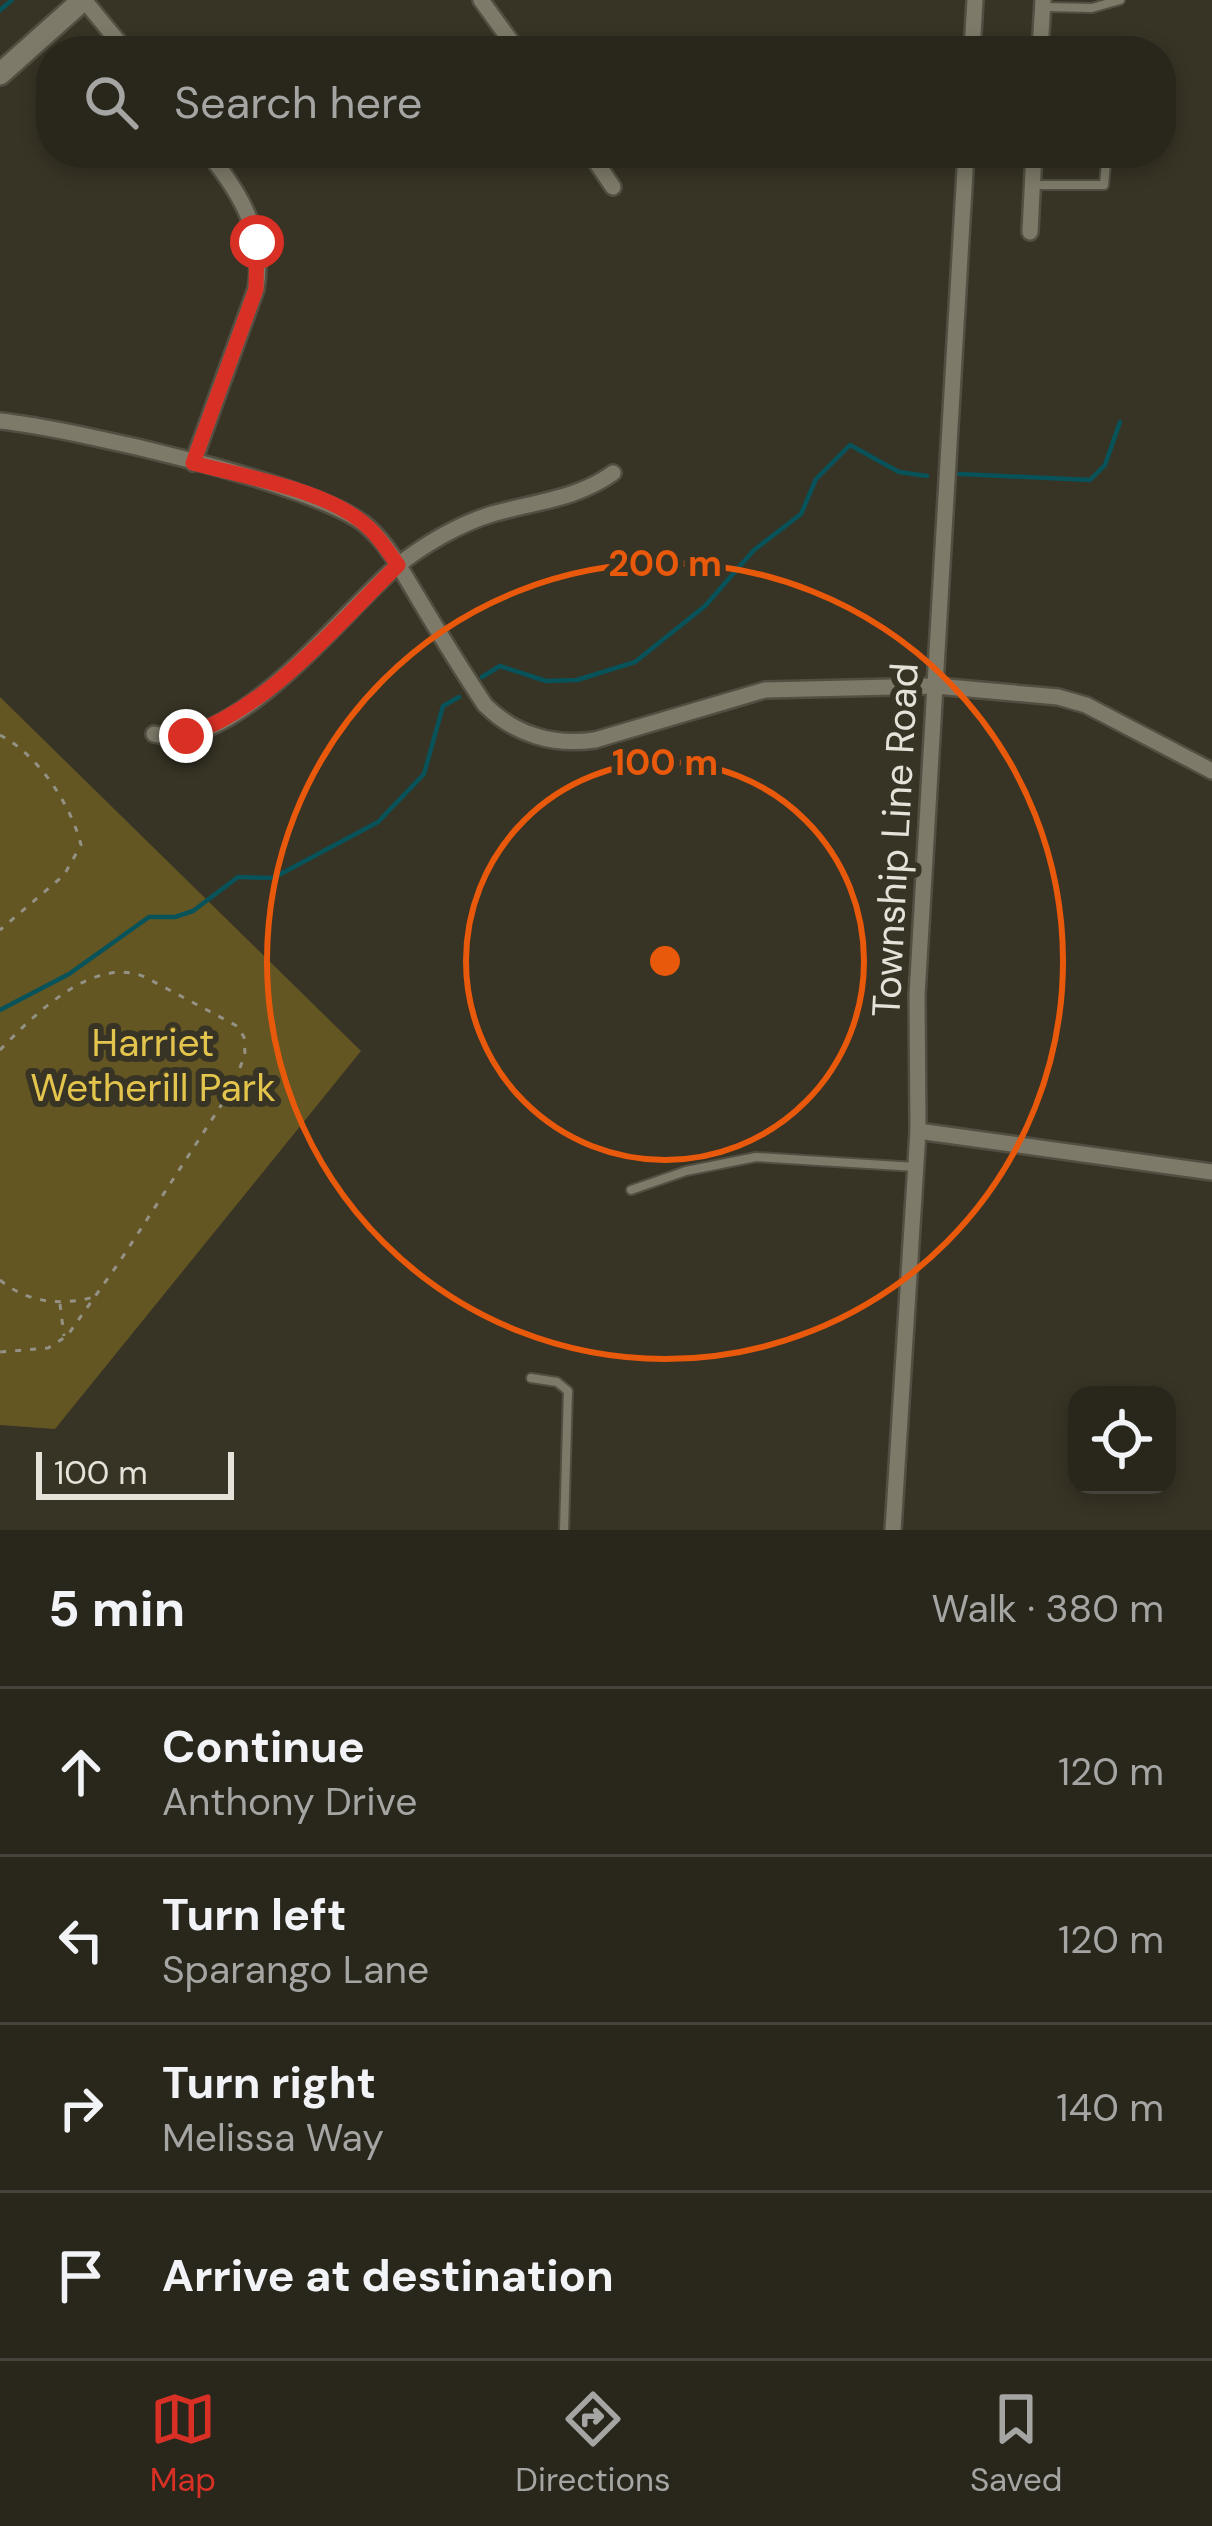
<!DOCTYPE html>
<html lang="en">
<head>
<meta charset="utf-8">
<style>
	body { margin:0; font-family:"DM Sans",sans-serif; background:#353229; color:#f1f3f6 }
	.controls { position:absolute; right:36px; bottom:36px; display:grid; overflow:hidden; border-radius:24px; box-shadow:0 6px 18px #0003 }
	.controls button { width:108px; height:108px; display:grid; place-items:center; padding:0; border:0; border-bottom:3px solid #45433b; background:#29261c; color:#f1f3f6; font:60px sans-serif }
	.scale { position:absolute; left:36px; bottom:30px; width:198px; box-sizing:border-box; padding-left:12px; border:6px solid #e5e3d9; border-top:0; font-size:33px; line-height:42px; white-space:nowrap; color:#e5e3d9; -webkit-text-stroke:9px #373325; paint-order:stroke }
	.stop { position:absolute; width:36px; height:36px; margin:-27px; border:9px solid #d93025; border-radius:50%; background:#fff }
	.stop.end { background:#d93025; border-color:#fff; box-shadow:0 3px 12px #0008 }
	.list { margin:0; padding:0; list-style:none }
	h2 { display:flex; justify-content:space-between; align-items:center; height:156px; margin:0; padding:0 48px; font-size:51px }
	h2 small { font-size:39px; font-weight:400; color:#a5a5a3 }
	.list li { display:grid; grid-template-columns:78px 1fr auto; gap:36px; align-items:center; box-sizing:border-box; height:168px; padding:0 48px; border-top:3px solid #45433b }
	.list b { display:block; font-size:45px; white-space:nowrap }
	.list p { margin:0; font-size:39px; white-space:nowrap; color:#a5a5a3 }
	.list em { font-size:39px; font-style:normal; color:#a5a5a3 }
	.icon { flex:none; width:66px; height:66px; fill:none; stroke:currentColor; stroke-width:2; stroke-linecap:round; stroke-linejoin:round }
	.map { position:relative; flex:none; width:1212px; height:1530px; overflow:hidden }
	.search { position:absolute; background:#29261c; box-shadow:0 6px 18px #0003; left:36px; right:36px; top:36px; height:132px; display:flex; align-items:center; gap:30px; box-sizing:border-box; padding:0 42px; border-radius:48px; color:#a5a5a3; font-size:45px }
	.sheet { height:828px; background:#29261c }
	nav { display:flex; justify-content:space-around; align-items:center; box-sizing:border-box; height:168px; border-top:3px solid #45433b; background:#29261c; font-size:33px; color:#a5a5a3 }
	nav a { display:grid; justify-items:center; gap:6px }
	nav .on { color:#d93025 }
	.map>svg:first-child { display:block }
</style>
</head>
<body>
<div class="map">
<svg width="1212" height="1530" viewBox="0 0 1212 1530">
	<rect width="100%" height="100%" fill="#373325"/>
	<!-- green -->
	<path fill="#635623" d="M0,697L361,1051L55,1429L0,1425Z"/>
	<g fill="none" stroke-linecap="round" stroke-linejoin="round">
		<!-- stream -->
		<g stroke="#08535a" stroke-width="4.5">
			<path d="M0,10L12,0"/>
			<path d="M959,474L1090,480L1105,465L1120,422"/>
			<path d="M482,677L500,666L546,681L577,680L635,662L705,606L754,550L801,514L816,479L850,445L899,472L927,476"/>
			<path d="M0,1010L69,974L149,917H175L193,911L238,877L273,878L378,822L424,774L443,706L459,697"/>
		</g>
		<!-- service casing -->
		<g stroke="#524f42" stroke-width="12">
			<g id="service">
				<path d="M1044,7L1092,8L1120,0"/>
				<path d="M1034,185H1104L1107,153"/>
				<path d="M631,1190L686,1171L756,1157L916,1167"/>
				<path d="M531,1378L557,1382L568,1391L564,1530"/>
			</g>
		</g>
		<!-- minor casing -->
		<g stroke="#524f42" stroke-width="20">
			<g id="minor">
				<path d="M84,0L126,51"/>
				<path d="M481,0L518,51"/>
				<path d="M972,51L975,0"/>
				<path d="M1040,51L1043,0"/>
				<path d="M590,153L613,187"/>
				<path d="M1030,232L1034,153"/>
				<path d="M0,421C68,428 325,485 369,528C389,546 403,573 417,596C439,633 461,669 485,705C515,735 554,746 595,740L765,690L936,686L1058,697L1086,705L1212,771"/>
				<path d="M193,463L256,289C265,234 242,195 208,153"/>
				<path d="M154,734C232,757 342,613 396,567C423,545 459,524 492,514C534,502 577,499 613,473"/>
				<path d="M918,1131L1212,1172"/>
				<path d="M893,1530L918,1131L917,995L966,153"/>
			</g>
		</g>
		<!-- tertiary casing -->
		<g stroke="#524f42" stroke-width="26">
			<path id="tertiary" d="M0,74L83,0"/>
		</g>
		<!-- path -->
		<g stroke="#949185" stroke-width="3" stroke-dasharray="6 9" stroke-linecap="butt">
			<path d="M0,735C37,754 71,804 81,845L64,875L0,930"/>
			<path d="M0,1050C34,1015 93,955 145,977L237,1026L244,1037L245,1054L233,1087L120,1261L67,1336L48,1348L0,1352"/>
			<path d="M0,1280C28,1303 60,1306 94,1297"/>
			<path d="M60,1304L64,1336"/>
		</g>
		<!-- service -->
		<use href="#service" stroke="#7e7a69" stroke-width="8"/>
		<!-- minor -->
		<use href="#minor" stroke="#7e7a69" stroke-width="15"/>
		<!-- tertiary -->
		<use href="#tertiary" stroke="#7e7a69" stroke-width="21"/>
	</g>
	<g fill="none" stroke-linecap="round" stroke-linejoin="round">
		<!-- route -->
		<path stroke="#d93025" stroke-width="15" d="M186,736C273,705 333,628 398,565C389,553 380,538 369,528C330,490 245,477 193,463L256,289L257,242"/>
	</g>
	<!-- distance rings -->
	<g fill="none" stroke="#e8590c" stroke-width="6">
		<circle cx="665" cy="961" r="199"/>
		<circle cx="665" cy="961" r="398"/>
	</g>
	<g text-anchor="middle" dominant-baseline="central" stroke-width="12" stroke-linejoin="round" paint-order="stroke">
		<!-- street labels -->
		<g font-size="39" fill="#e5e3d9" stroke="#373325">
			<text transform="translate(895 840) rotate(-87)">Township Line Road</text>
		</g>
		<!-- park labels -->
		<g font-size="39" fill="#e3c54d" stroke="#373325">
			<text x="153" y="1042">Harriet<tspan x="153" dy="45">Wetherill Park</tspan></text>
		</g>
	</g>
	<circle cx="665" cy="961" r="18" fill="#e8590c" stroke="#373325" stroke-width="6"/>
	<g font-size="36" text-anchor="middle" font-weight="bold" fill="#e8590c" stroke="#373325" stroke-width="12" stroke-linejoin="round" paint-order="stroke">
		<text x="665" y="576">200 m</text>
		<text x="665" y="775">100 m</text>
	</g>
</svg>
<div class="controls">
<button><svg class="icon" aria-label="locate" viewBox="0 0 24 24"><circle cx="12" cy="12" r="6"/><path d="M12 2v4M12 18v4M2 12h4M18 12h4"/></svg></button>
</div>
<div class="scale">100 m</div>
<div class="stop" style="left:257px;top:242px"></div>
<div class="stop end" style="left:186px;top:736px"></div>
<div class="search"><svg class="icon" aria-label="search" viewBox="0 0 24 24"><circle cx="10" cy="10" r="6"/><path d="M15 15l6 6"/></svg>Search here</div>
</div>
<section class="sheet">
<h2>5 min<small>Walk · 380 m</small></h2>
<ul class="list">
<li><svg class="icon" aria-label="ahead" viewBox="0 0 24 24"><path d="M12 20V5M6 11l6-6 6 6"/></svg><div><b>Continue</b><p>Anthony Drive</p></div><em>120 m</em></li>
<li><svg class="icon" aria-label="left" viewBox="0 0 24 24"><path d="M17 20v-9H6M10 6l-5 5 5 5"/></svg><div><b>Turn left</b><p>Sparango Lane</p></div><em>120 m</em></li>
<li><svg class="icon" aria-label="right" viewBox="0 0 24 24"><path d="M7 20v-9h11M14 6l5 5-5 5"/></svg><div><b>Turn right</b><p>Melissa Way</p></div><em>140 m</em></li>
<li><svg class="icon" aria-label="arrive" viewBox="0 0 24 24"><path d="M6 21V4h12l-3 4 3 4H6"/></svg><div><b>Arrive at destination</b></div></li>
</ul>
</section>
<nav>
<a class="on"><svg class="icon" aria-label="map" viewBox="0 0 24 24"><path d="M3 6l6-2 6 2 6-2v14l-6 2-6-2-6 2zM9 4v14M15 6v14"/></svg>Map</a>
<a><svg class="icon" aria-label="directions" viewBox="0 0 24 24"><path d="M12 3l9 9-9 9-9-9zM9 14v-3h6M13 9l2 2-2 2"/></svg>Directions</a>
<a><svg class="icon" aria-label="saved" viewBox="0 0 24 24"><path d="M7 4h10v16l-5-4-5 4z"/></svg>Saved</a>
</nav>
</body>
</html>
